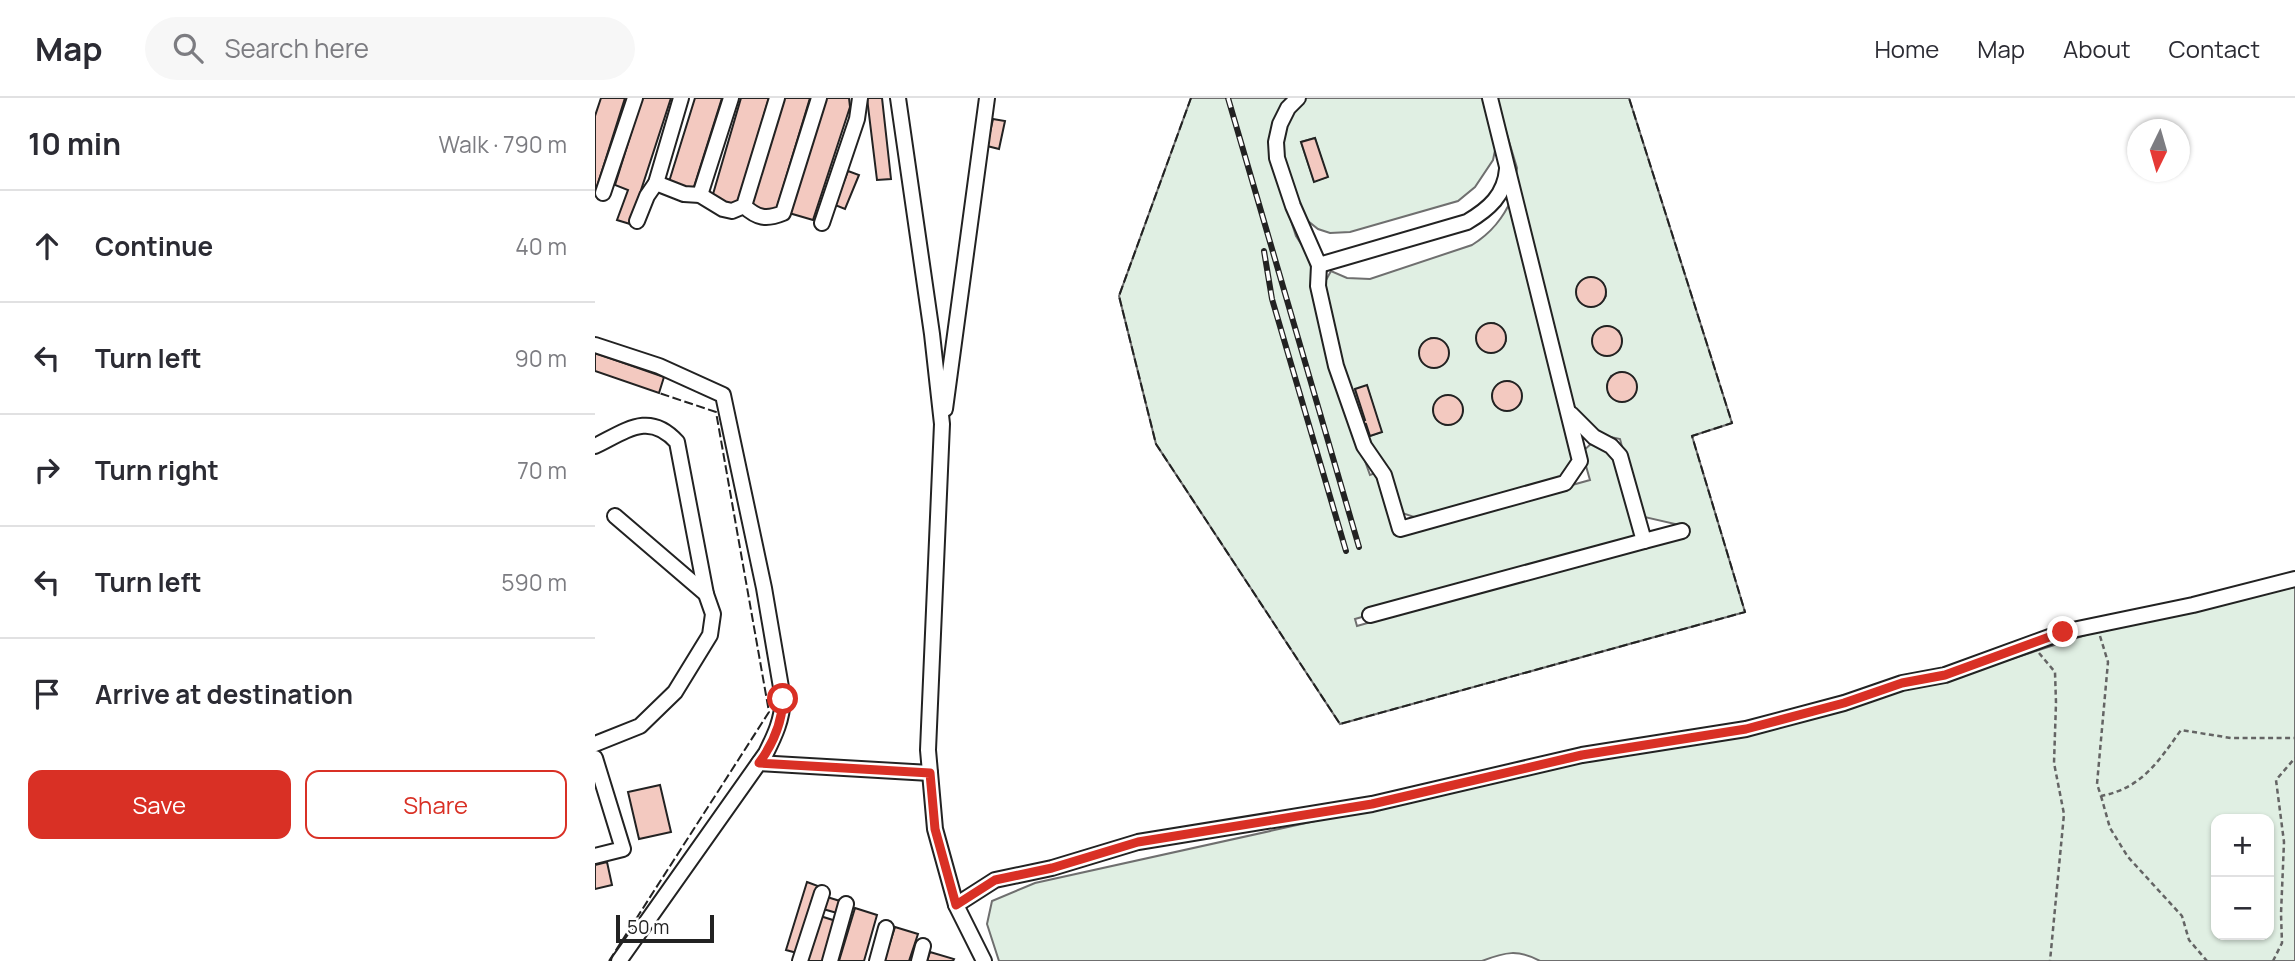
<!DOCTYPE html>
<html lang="en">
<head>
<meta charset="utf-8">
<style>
	body { margin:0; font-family:Manrope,sans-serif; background:#f7f7f7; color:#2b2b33 }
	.controls { position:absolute; right:21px; bottom:21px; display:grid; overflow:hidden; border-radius:14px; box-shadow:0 2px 5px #0004 }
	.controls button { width:63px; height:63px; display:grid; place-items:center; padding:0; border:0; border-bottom:2px solid #e1e1e2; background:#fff; color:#2b2b33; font:35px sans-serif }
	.compass { position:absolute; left:1532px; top:21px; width:63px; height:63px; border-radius:50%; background:#fff; box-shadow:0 2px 5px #0004; rotate:185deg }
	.scale { position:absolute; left:21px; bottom:18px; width:98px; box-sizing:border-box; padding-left:7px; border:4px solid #222; border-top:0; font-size:19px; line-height:24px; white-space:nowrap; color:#222; -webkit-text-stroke:5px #fff; paint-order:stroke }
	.stop { position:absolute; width:21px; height:21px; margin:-16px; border:5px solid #d93025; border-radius:50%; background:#fff }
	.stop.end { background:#d93025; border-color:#fff; box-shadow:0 2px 7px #0008 }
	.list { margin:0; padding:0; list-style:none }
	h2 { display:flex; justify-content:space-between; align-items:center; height:91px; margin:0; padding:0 28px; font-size:30px }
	h2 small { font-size:23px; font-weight:400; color:#7c7c81 }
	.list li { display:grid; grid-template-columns:46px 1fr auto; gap:21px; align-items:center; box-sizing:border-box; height:112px; padding:0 28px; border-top:2px solid #e1e1e2 }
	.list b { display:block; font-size:26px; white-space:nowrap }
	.list em { font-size:23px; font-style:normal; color:#7c7c81 }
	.actions { display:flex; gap:14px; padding:21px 28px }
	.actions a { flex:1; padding:16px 0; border:2px solid #d93025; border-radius:14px; text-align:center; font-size:24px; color:#d93025 }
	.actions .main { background:#d93025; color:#fff }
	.icon { flex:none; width:38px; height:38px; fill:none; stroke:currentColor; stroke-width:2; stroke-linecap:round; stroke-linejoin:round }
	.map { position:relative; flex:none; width:1700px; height:863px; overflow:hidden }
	header { display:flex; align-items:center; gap:42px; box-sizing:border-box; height:98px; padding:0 35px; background:#fff; border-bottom:2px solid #e1e1e2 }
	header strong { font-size:33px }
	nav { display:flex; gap:38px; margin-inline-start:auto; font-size:24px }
	.search { width:490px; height:63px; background:#f7f7f7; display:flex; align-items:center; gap:18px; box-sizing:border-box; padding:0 24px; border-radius:38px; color:#7c7c81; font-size:26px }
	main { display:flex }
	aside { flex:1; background:#fff }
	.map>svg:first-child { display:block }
</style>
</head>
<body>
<header>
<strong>Map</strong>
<div class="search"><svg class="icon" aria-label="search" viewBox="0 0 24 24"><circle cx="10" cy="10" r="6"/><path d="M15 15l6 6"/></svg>Search here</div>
<nav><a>Home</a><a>Map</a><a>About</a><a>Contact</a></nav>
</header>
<main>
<aside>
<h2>10 min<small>Walk · 790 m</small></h2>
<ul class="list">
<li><svg class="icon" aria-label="ahead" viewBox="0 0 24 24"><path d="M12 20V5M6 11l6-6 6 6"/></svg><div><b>Continue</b></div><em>40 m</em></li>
<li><svg class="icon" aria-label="left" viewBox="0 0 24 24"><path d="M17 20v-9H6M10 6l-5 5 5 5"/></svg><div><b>Turn left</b></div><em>90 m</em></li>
<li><svg class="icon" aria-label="right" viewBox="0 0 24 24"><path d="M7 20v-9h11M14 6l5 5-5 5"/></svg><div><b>Turn right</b></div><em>70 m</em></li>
<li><svg class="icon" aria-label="left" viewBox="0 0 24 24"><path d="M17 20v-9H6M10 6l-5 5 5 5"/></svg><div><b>Turn left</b></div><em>590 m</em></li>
<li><svg class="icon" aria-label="arrive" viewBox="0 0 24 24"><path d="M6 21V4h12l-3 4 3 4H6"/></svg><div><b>Arrive at destination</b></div></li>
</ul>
<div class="actions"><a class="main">Save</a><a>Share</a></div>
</aside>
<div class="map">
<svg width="1700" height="863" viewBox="0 0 1700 863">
	<rect width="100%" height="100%" fill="#fff"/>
	<!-- green -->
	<g fill="#e0efe3" stroke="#6f6f6f" stroke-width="2" fill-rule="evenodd">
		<path d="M596,0H696L676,61L701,138L714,158L726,225L751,310L775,377L783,374L801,436L995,382L987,354L998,344L1021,359L1043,441L760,521L762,528L1090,435L1089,428L1045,418L1025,341L1002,336L978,313L920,84L922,70L901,0H1034L1137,325L1097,338L1150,514L745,626L561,346L524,198ZM999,180L1008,185L1011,198L1005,206L994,208L985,203L982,191L988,182ZM1012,228L1024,233L1027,243L1023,253L1013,257L1001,252L998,242L1002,232ZM1026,274L1038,279L1041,289L1037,299L1027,303L1015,298L1012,288L1016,278Z"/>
		<path d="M710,0H891L902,43L898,62L880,89L863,103L755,134L735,135L723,131L713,123L703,107L686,54L691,22ZM720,40L732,79L719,83L706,44Z"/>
		<path d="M917,100L982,356L966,382L825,421L804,414L771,343L746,266L731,209L730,184L736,173L752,180L775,181L877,147C896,135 908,121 917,100ZM899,225L909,233L911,243L902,253L892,254L884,247L882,236L888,228ZM836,240L846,242L853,250L851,263L842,269L832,268L825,257L827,246ZM914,283L923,289L926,299L920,310L909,312L900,307L897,297L903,286ZM772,288L786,334L775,338L771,326L766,323L770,322L760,292ZM855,298L864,303L868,313L861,324L851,327L842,322L838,312L843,302Z"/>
		<path d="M1700,489V863H945C923,851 910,854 887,863H404L392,826L397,803L440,785L1291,597L1360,579L1497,535ZM1621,721H1674V837H1621Z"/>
	</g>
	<!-- building -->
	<g fill="#f3c9c0" stroke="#222" stroke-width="2">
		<path d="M6,0H30L0,95V18Z"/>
		<path d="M47,0H76L35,126L22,122L33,92L20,87Z"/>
		<path d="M100,0H127L97,95L73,87Z"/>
		<path d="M146,0H174L141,110L116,103Z"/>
		<path d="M189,0H215L180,116L156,109Z"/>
		<path d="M230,0H254L255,9L218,122L194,115Z"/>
		<path d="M272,0H287L296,81L282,82Z"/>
		<path d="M398,21L410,23L404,51L392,48Z"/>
		<path d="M720,40L733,79L719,84L706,44Z"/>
		<path d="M253,73L264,77L250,111L240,107Z"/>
		<circle cx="996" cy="194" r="15"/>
		<circle cx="896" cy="240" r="15"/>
		<circle cx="1012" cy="243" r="15"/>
		<circle cx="839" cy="255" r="15"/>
		<path d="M0,255L69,279L64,295L0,273Z"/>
		<circle cx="1027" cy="289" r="15"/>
		<circle cx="912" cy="298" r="15"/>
		<path d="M772,287L787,334L775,338L771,326L767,327L766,323L770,322L760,291Z"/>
		<circle cx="853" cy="312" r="15"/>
		<path d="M65,687L76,734L44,741L33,694Z"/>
		<path d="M12,764L17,787L0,791V767Z"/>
		<path d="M212,784L223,788L202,855L191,852Z"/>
		<path d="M232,799L245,803L242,815L228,811Z"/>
		<path d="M260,810L282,817L269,863H244Z"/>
		<path d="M222,817L241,823L228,863H208Z"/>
		<path d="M300,829L323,836L314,863H289Z"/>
		<path d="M335,854L359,861L358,863H332Z"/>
	</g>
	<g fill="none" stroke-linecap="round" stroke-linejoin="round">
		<!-- minor casing -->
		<g stroke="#222" stroke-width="18">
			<g id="minor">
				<path d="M303,0L337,236L347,326L333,652L340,731L361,807L389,863"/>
				<path d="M703,0L693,10L685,26L681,44L682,60L698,108L724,167L723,188L741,268L769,348L789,377L805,431L970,385L985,363L895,0"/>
				<path d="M61,85L89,96L105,97L128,111L137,113L149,108L182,0"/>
				<path d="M8,95L40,0"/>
				<path d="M105,97L136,0"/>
				<path d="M149,108C162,120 171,122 188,115L224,0"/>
				<path d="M42,123L52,98L61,85L86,0"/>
				<path d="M227,125L262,21L265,0"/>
				<path d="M724,167L872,124C894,111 910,97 912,71"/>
				<path d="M0,247L64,268L128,297L169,490L188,601C187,622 180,637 171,655L24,863"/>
				<path d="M350,311L392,0"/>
				<path d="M0,348C31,333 54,313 82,344L111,496"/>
				<path d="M1049,443L1087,433"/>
				<path d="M775,517L1049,443L1025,358L1016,348L999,339L976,316"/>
				<path d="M0,646L45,628L80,594L115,537L118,516L111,496L20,418"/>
				<path d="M0,660L28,751L0,758"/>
				<path d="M164,665L335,675"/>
				<path d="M361,807L400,782L457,770L543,744L777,706L987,657L1151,631L1249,605L1307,585L1350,577L1468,534L1598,507L1700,481"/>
				<path d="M205,863L227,795"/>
				<path d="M235,863L251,806"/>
				<path d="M282,863L291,830"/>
				<path d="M324,863L328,848"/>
			</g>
		</g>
		<!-- path -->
		<g stroke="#646464" stroke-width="2.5" stroke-dasharray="5 3.5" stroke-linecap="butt">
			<path d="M1505,538L1513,564L1502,686L1506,698C1547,690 1563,664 1586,632L1636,640H1700"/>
			<path d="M1444,555L1460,574L1461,605L1459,665L1469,716L1455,863"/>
			<path d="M1506,698L1515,730L1533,759L1587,818L1594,842L1612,863"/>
			<path d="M1678,863L1687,845L1686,816L1689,744L1681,682L1700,660"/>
		</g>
		<!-- minor -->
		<use href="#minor" stroke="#fff" stroke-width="14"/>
		<!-- rail casing -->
		<g stroke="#222" stroke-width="6">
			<g id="rail">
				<path d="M633,0L764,449"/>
				<path d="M669,153L677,201L751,453"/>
			</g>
		</g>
		<!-- rail -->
		<use href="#rail" stroke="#fff" stroke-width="3.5" stroke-dasharray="10" stroke-linecap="butt"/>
		<!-- fence -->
		<g stroke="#222" stroke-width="2" stroke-dasharray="9 3.5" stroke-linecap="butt">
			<path d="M596,0L524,198L561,346L745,626L1150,514L1097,338L1137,325L1034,0"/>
			<path d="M14,863L174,614L121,314L64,295"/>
		</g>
	</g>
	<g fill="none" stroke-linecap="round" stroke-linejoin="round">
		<!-- route -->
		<path stroke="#d93025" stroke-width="9" d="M188,601C187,626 178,646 164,665L335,675L340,731L361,807L400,782L457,770L543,744L777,706L987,657L1151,631L1249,605L1307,585L1350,577L1468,534"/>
	</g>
</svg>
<div class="controls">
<button>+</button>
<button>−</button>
</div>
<svg class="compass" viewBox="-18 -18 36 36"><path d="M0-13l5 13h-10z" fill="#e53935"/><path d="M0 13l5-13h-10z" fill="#7c7c81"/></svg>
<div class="scale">50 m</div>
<div class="stop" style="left:188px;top:601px"></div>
<div class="stop end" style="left:1468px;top:534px"></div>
</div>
</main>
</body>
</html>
